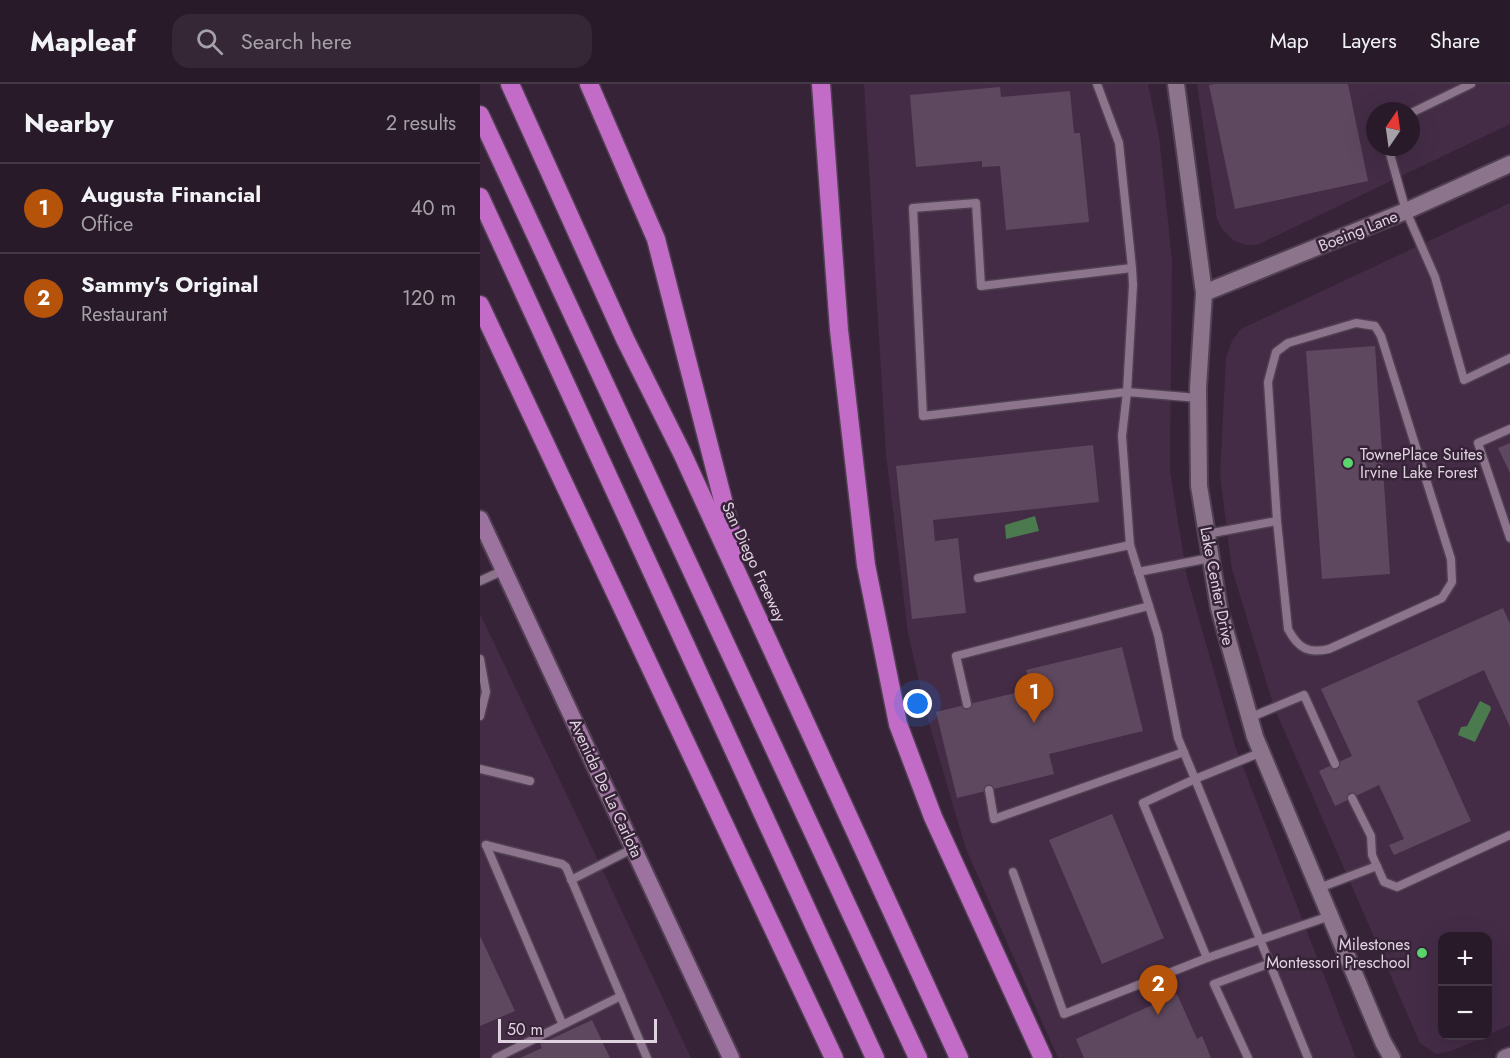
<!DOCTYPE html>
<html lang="en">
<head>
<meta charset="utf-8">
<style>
	body { margin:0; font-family:Jost,sans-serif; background:#352736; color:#f1f3f6 }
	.controls { position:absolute; right:18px; bottom:18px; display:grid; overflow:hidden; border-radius:12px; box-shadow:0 6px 24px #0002 }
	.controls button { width:54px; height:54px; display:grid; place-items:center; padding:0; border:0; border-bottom:2px solid #453847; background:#291a2a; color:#f1f3f6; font:30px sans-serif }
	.compass { position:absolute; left:886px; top:18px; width:54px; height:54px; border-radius:50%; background:#291a2a; box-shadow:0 6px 24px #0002; rotate:13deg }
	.scale { position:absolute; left:18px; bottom:15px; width:159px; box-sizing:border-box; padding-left:6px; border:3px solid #e0d3e0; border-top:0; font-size:16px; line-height:21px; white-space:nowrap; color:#e0d3e0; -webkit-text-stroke:4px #372338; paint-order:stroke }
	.you { position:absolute; left:438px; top:620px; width:21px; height:21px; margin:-15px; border:4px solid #fff; border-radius:50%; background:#1a73e8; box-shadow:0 0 0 9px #1a73e833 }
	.badge { display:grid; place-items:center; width:39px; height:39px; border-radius:50%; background:#b45309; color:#fff; font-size:20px; font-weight:700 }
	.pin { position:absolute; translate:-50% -50px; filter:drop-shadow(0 2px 3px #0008) }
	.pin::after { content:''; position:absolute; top:32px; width:21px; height:18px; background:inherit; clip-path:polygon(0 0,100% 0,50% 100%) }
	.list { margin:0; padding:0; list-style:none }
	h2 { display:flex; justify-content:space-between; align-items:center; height:78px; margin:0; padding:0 24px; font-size:26px }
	h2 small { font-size:20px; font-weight:400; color:#a5a1a8 }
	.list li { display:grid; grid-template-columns:39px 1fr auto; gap:18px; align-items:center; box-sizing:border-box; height:90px; padding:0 24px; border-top:2px solid #453847 }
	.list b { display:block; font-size:22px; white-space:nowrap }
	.list p { margin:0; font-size:20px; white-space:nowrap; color:#a5a1a8 }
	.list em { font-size:20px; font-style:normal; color:#a5a1a8 }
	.icon { flex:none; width:33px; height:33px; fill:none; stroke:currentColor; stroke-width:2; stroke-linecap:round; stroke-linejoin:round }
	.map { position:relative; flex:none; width:1030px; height:974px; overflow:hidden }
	header { display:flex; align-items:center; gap:36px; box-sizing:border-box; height:84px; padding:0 30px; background:#291a2a; border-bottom:2px solid #453847 }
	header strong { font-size:28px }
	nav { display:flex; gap:33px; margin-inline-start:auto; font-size:21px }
	.search { width:420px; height:54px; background:#352736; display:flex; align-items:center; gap:15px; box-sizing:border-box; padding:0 21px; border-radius:18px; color:#a5a1a8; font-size:22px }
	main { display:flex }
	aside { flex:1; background:#291a2a }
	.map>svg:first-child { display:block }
</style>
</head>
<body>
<header>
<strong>Mapleaf</strong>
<div class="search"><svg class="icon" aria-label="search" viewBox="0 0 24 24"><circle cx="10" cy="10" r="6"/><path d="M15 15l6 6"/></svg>Search here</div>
<nav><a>Map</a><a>Layers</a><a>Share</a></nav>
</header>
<main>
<aside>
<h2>Nearby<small>2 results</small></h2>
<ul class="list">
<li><span class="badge">1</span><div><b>Augusta Financial</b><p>Office</p></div><em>40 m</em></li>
<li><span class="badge">2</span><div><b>Sammy's Original</b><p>Restaurant</p></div><em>120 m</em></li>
</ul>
</aside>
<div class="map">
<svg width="1030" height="974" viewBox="0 0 1030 974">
	<rect width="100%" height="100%" fill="#372338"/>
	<!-- built -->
	<g fill="#442c46" fill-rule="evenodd">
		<path d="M384,0H668L679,53L692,176L690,388L707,493L755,662L876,974H578L486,765L448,636L428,549L406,370Z"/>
		<path d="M717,0H1030V40L777,161H766L754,157L742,145L737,135ZM895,27H931V63H895Z"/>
		<path d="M1030,119V941L1008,951V852H962V952H1007L971,967L956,970L940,959L794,623L752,485L740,391L746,274L752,257L761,245Z"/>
		<path d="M0,530L106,751L211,974H0Z"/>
	</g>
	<!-- water -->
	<g fill="#4b7a4f">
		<path d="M555,432L559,447L526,455L525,441Z"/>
		<path d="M1000,617L1010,622L1011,625L995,658L978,651L981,643L987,642Z"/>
	</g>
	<!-- building -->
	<g fill="#5e485f">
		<path d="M735,0H868L888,97L755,125L729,1Z"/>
		<path d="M520,3L521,13L590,7L594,49H600L609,138L526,146L520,82L502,83V77L436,83L430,11Z"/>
		<path d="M895,262L910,490L842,495L826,267Z"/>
		<path d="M1030,359V389L1018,364Z"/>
		<path d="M613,361L619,418L453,436L455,457L478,454L486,529L432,535L416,382Z"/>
		<path d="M1023,524L1030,540V643L1004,586L937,617L991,737L914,771L909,761L924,755L899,701L855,722L839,687L872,672L841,605Z"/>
		<path d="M642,563L663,647L569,670L574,690L477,714L456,628L551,605L546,586Z"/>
		<path d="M632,730L684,854L622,880L569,756Z"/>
		<path d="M0,852L35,927L0,942Z"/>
		<path d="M697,910L717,955L722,952L731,974H604L596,955Z"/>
		<path d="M112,936L130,974H40L62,964L60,960Z"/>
	</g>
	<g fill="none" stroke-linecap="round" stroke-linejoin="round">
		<!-- service casing -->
		<g stroke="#504051" stroke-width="11">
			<g id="service">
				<path d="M617,0L639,59L652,184L653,201L647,308L443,332L433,124L496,119L501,202L652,184"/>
				<path d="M931,29L991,0"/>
				<path d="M908,63L926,127L955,193L984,296L1030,274"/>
				<path d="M1030,345L998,359L1030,454"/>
				<path d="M727,450L797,437L788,298L796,268L808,259L876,239L895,242L901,252L971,475L972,498L962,514L849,565C828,570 818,564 808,545L797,437"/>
				<path d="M650,461L642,352L647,308L718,314"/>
				<path d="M658,488L730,474"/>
				<path d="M498,494L650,461L678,551L698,654L715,695L782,668"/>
				<path d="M0,497L24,486"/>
				<path d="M0,575L6,608L0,632"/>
				<path d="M487,620L476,572L669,522"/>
				<path d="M769,634L824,611L855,680"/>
				<path d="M0,685L50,697"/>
				<path d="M509,706L514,735L704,668"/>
				<path d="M872,714L891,752L892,771L904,798L917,803L1030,751"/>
				<path d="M6,761L82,780L86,783L167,974"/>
				<path d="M6,761L82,939"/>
				<path d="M533,788L584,930L727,874"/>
				<path d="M91,796L154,764"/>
				<path d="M839,804L897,782"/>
				<path d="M16,974L141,912"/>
				<path d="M768,974L734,900L788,880"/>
				<path d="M828,974L715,695L663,719L727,874L850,832"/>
			</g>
		</g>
		<!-- tertiary casing -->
		<g stroke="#504051" stroke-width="20">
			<g id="tertiary">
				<path d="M696,0L724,209L718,304L719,402L739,524L775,653L903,958L912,974"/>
				<path d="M724,209L926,127L1030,80"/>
				<path d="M1025,974L1030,972"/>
			</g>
		</g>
		<!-- secondary casing -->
		<g stroke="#504051" stroke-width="20">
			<path id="secondary" d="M0,435L251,974"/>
		</g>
		<!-- motorway casing -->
		<g stroke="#504051" stroke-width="21">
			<g id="motorway">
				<path d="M30,0L145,255L202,369L479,974"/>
				<path d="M109,0L176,155L255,463"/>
				<path d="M341,0L359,246L386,481L418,640L453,733L563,974"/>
				<path d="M0,31L438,974"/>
				<path d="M0,113L395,974"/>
				<path d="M0,221L354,974"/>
			</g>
		</g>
		<!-- service -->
		<use href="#service" stroke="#8b748c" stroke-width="8"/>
		<!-- tertiary -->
		<use href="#tertiary" stroke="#8b748c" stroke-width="16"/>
		<!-- secondary -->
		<use href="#secondary" stroke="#9c729e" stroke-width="16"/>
		<!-- motorway -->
		<use href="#motorway" stroke="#c26cc8" stroke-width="18"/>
	</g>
	<!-- markers -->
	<g fill="#5cd56d" stroke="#372338" stroke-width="2">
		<circle cx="868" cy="379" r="6"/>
		<circle cx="942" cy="869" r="6"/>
	</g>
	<g text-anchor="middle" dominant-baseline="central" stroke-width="5" stroke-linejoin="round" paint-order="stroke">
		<!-- street labels -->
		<g font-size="16" fill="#e0d3e0" stroke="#372338">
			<text transform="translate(878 147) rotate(-22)">Boeing Lane</text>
			<text transform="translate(274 478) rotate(65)">San Diego Freeway</text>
			<text transform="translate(737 502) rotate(79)">Lake Center Drive</text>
			<text transform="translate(126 704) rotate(65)">Avenida De La Carlota</text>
		</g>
		<!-- poi labels -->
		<g font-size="16" fill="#e0d3e0" stroke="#372338" text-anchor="start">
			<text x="880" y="370">TownePlace Suites<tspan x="880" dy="18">Irvine Lake Forest</tspan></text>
			<text x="930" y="860" text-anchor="end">Milestones<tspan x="930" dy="18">Montessori Preschool</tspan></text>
		</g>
	</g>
</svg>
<div class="controls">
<button>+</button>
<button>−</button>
</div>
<svg class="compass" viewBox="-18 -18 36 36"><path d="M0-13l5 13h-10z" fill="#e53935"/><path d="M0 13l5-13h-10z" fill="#a5a1a8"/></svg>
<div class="scale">50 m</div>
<div class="you"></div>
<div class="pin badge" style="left:554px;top:639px">1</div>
<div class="pin badge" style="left:678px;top:931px">2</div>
</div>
</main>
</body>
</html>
